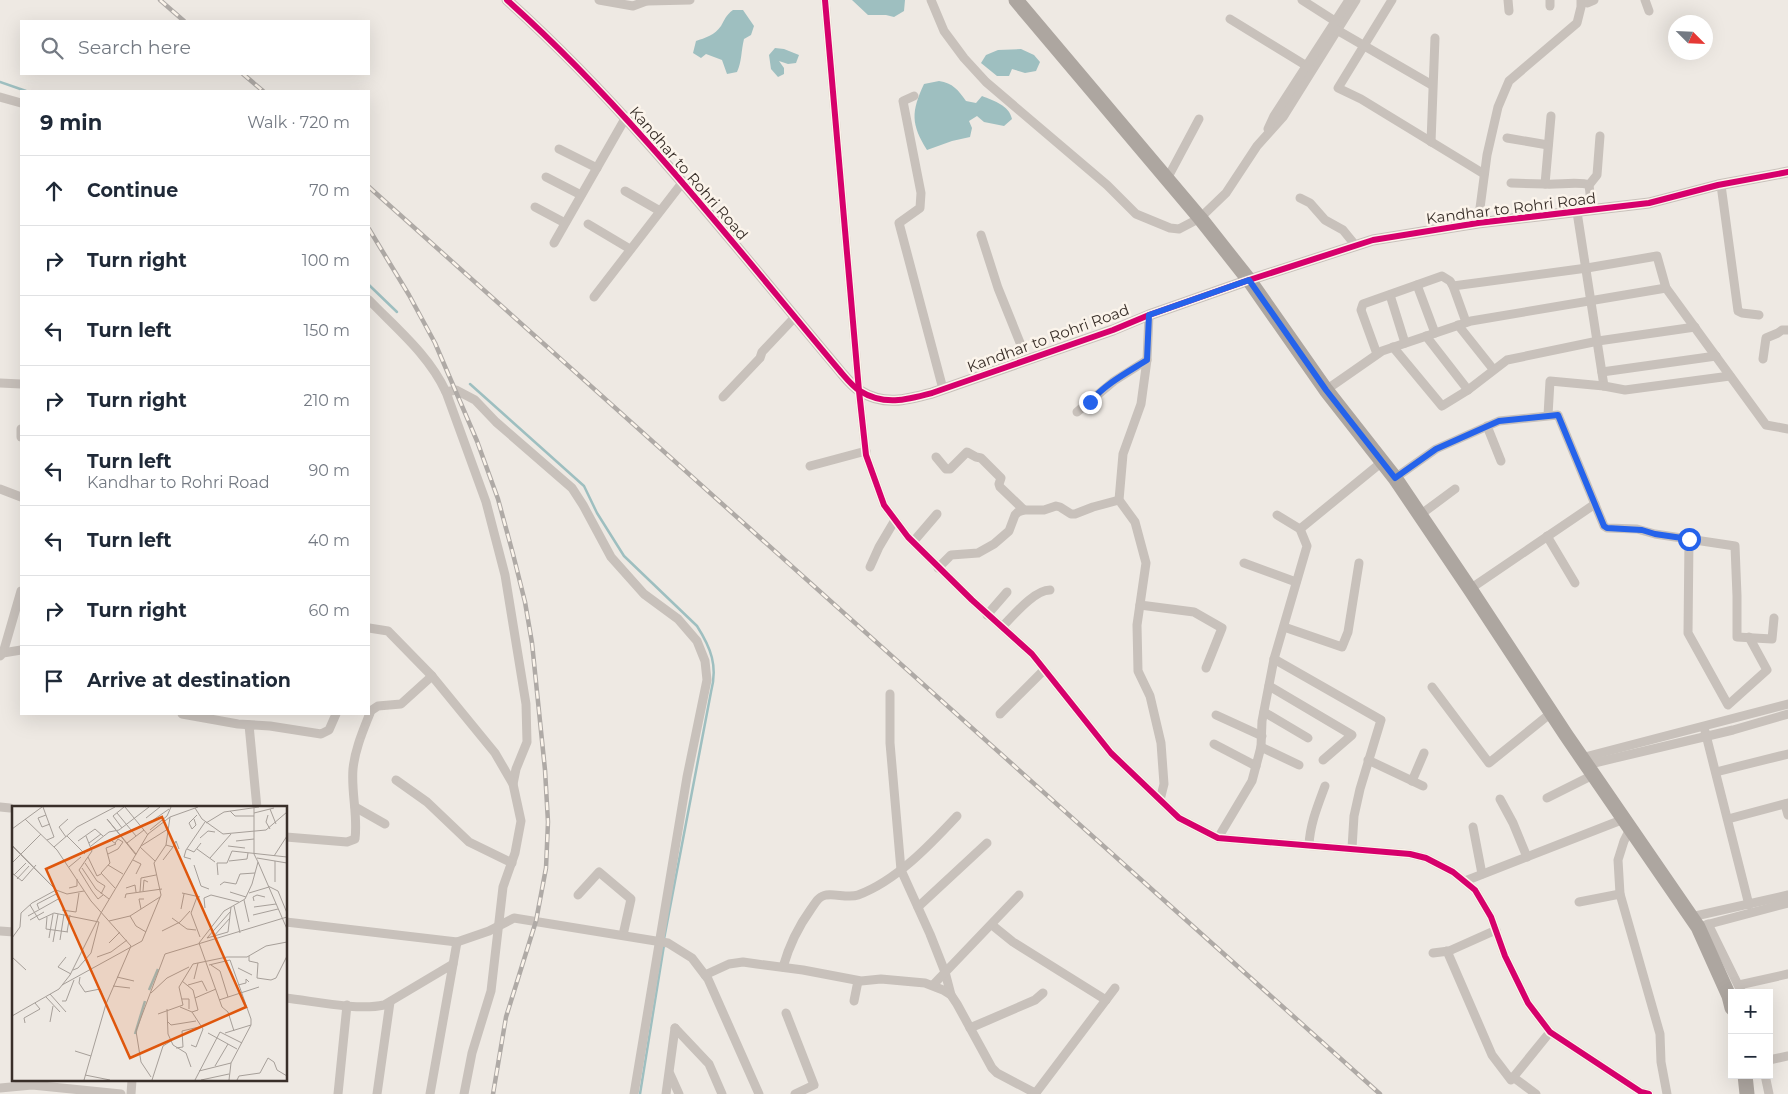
<!DOCTYPE html>
<html lang="en">
<head>
<meta charset="utf-8">
<style>
	body { margin:0; font-family:Montserrat,sans-serif; background:#f2f2f3; color:#1f2937 }
	.controls { position:absolute; right:15px; bottom:15px; display:grid; overflow:hidden; border-radius:0px; box-shadow:0 5px 20px #0002 }
	.controls button { width:45px; height:45px; display:grid; place-items:center; padding:0; border:0; border-bottom:1px solid #e0e1e3; background:#fff; color:#1f2937; font:25px sans-serif }
	.compass { position:absolute; left:1668px; top:15px; width:45px; height:45px; border-radius:50%; background:#fff; box-shadow:0 5px 20px #0002; rotate:114deg }
	.stop { position:absolute; width:15px; height:15px; margin:-11px; border:4px solid #2563eb; border-radius:50%; background:#fff }
	.stop.end { background:#2563eb; border-color:#fff; box-shadow:0 1px 5px #0008 }
	.list { margin:0; padding:0; list-style:none }
	h2 { display:flex; justify-content:space-between; align-items:center; height:65px; margin:0; padding:0 20px; font-size:21px }
	h2 small { font-size:16px; font-weight:400; color:#747a83 }
	.list li { display:grid; grid-template-columns:32px 1fr auto; gap:15px; align-items:center; box-sizing:border-box; height:70px; padding:0 20px; border-top:1px solid #e0e1e3 }
	.list b { display:block; font-size:19px; white-space:nowrap }
	.list p { margin:0; font-size:16px; white-space:nowrap; color:#747a83 }
	.list em { font-size:16px; font-style:normal; color:#747a83 }
	.icon { flex:none; width:28px; height:28px; fill:none; stroke:currentColor; stroke-width:2; stroke-linecap:round; stroke-linejoin:round }
	.map { position:relative; flex:none; width:1788px; height:1094px; overflow:hidden }
	.search { position:absolute; background:#fff; box-shadow:0 5px 20px #0002; left:20px; top:20px; width:350px; height:55px; display:flex; align-items:center; gap:12px; box-sizing:border-box; padding:0 18px; border-radius:0px; color:#747a83; font-size:19px }
	.panel { position:absolute; background:#fff; box-shadow:0 5px 20px #0002; left:20px; top:90px; width:350px; height:625px; border-radius:0px }
	.map>svg:first-child { display:block }
</style>
</head>
<body>
<div class="map">
<svg width="1788" height="1094" viewBox="0 0 1788 1094">
	<rect width="100%" height="100%" fill="#eee9e3"/>
	<!-- water -->
	<g fill="#9ebfc0">
		<path d="M852,0H905L904,11L894,17L886,15H868Z"/>
		<path d="M733,10H743L754,26L751,35L744,39C741,51 742,61 737,72L727,74L722,60L706,54L701,58L693,53L696,41C705,38 715,35 721,26C725,19 726,15 733,10Z"/>
		<path d="M775,48L784,49L799,55L796,63L788,64L779,61L784,68V74L778,77L771,69L769,55Z"/>
		<path d="M1021,49L1034,55L1040,62L1036,71L1025,73L1012,69L1009,76H997L981,63L986,55L998,50Z"/>
		<path d="M939,81C953,83 958,90 966,101L976,103L982,96C994,101 1009,105 1012,119L1004,126L984,122L977,116L969,121L972,128L970,137L952,141L927,150C911,124 911,112 924,84Z"/>
	</g>
	<g fill="none" stroke-linecap="round" stroke-linejoin="round">
		<!-- stream -->
		<g stroke="#9ebfc0" stroke-width="2.5">
			<path d="M0,82L26,91"/>
			<path d="M369,285L397,312"/>
			<path d="M470,384L584,486L597,513L624,556L697,626C711,648 718,666 711,692L664,939"/>
			<path d="M640,1094L664,945"/>
		</g>
		<!-- minor -->
		<g stroke="#c8c1bb" stroke-width="9">
			<path d="M599,0L633,6L649,0"/>
			<path d="M825,0L859,391L866,455L884,505L908,537L972,600L1032,654L1111,753L1179,818L1218,838L1410,854L1426,858L1453,872L1475,890L1491,917L1505,956L1528,1003L1550,1032L1641,1092L1649,1094"/>
			<path d="M931,0L944,31L964,58L986,82L1107,185L1136,214L1170,228L1179,229L1200,218L1226,193L1257,146L1283,117L1356,0"/>
			<path d="M1302,0L1338,23"/>
			<path d="M1392,0L1338,88L1361,99L1484,174"/>
			<path d="M1508,0L1509,11"/>
			<path d="M1550,0V6"/>
			<path d="M1586,0L1587,3L1594,0"/>
			<path d="M1645,0L1649,11"/>
			<path d="M648,1L690,0"/>
			<path d="M1230,19L1310,68"/>
			<path d="M1337,30L1432,85"/>
			<path d="M914,96L903,101L921,193L920,208L899,223L943,389"/>
			<path d="M0,97L21,103"/>
			<path d="M1551,116L1545,184C1557,185 1581,181 1589,185L1592,210"/>
			<path d="M1268,129L1274,116L1349,0"/>
			<path d="M1507,138L1548,145"/>
			<path d="M1431,142L1435,38"/>
			<path d="M559,149L597,168"/>
			<path d="M546,177L581,195"/>
			<path d="M1167,179L1199,119"/>
			<path d="M1511,183L1545,184"/>
			<path d="M1589,185L1597,175L1600,136"/>
			<path d="M1721,185L1738,311L1742,313L1759,315"/>
			<path d="M625,191L660,211"/>
			<path d="M1300,198L1310,203L1325,220L1343,230L1356,246"/>
			<path d="M535,207L565,223"/>
			<path d="M1577,212L1604,386"/>
			<path d="M1478,223L1487,155L1498,107L1509,81L1577,23L1581,7V0"/>
			<path d="M588,224L630,249"/>
			<path d="M981,235L998,288L1027,360"/>
			<path d="M554,243L626,117"/>
			<path d="M1417,285L1435,333"/>
			<path d="M1453,286L1587,268L1657,256L1666,288L1766,425L1788,429"/>
			<path d="M1390,295L1405,343"/>
			<path d="M594,297L682,183"/>
			<path d="M369,300C396,328 429,355 446,392L456,390L475,400L496,422L572,488L583,505L611,557L644,594L678,619L697,641L705,661L707,680L687,777L634,1094"/>
			<path d="M1149,315L1147,360L1141,404L1123,454L1119,500L1135,522L1146,563L1137,625L1138,671L1150,696L1161,743L1164,784L1160,800"/>
			<path d="M1458,325L1493,369"/>
			<path d="M1426,336L1468,390"/>
			<path d="M1393,347L1442,406L1468,390L1507,360L1598,341L1695,327"/>
			<path d="M1377,354L1361,310L1363,304L1442,276L1450,281L1453,286L1466,322"/>
			<path d="M1763,359L1766,338L1778,333L1782,330H1788"/>
			<path d="M1602,372L1716,356"/>
			<path d="M0,383L21,384"/>
			<path d="M1326,390L1382,351L1471,321L1666,288"/>
			<path d="M446,392L486,502L505,575L526,704L527,742L516,769L513,784"/>
			<path d="M723,397L760,358L762,352L795,317"/>
			<path d="M1077,412L1114,381L1147,360"/>
			<path d="M1548,415L1550,381L1604,386L1625,390L1730,376"/>
			<path d="M1487,426L1501,461"/>
			<path d="M21,429V437"/>
			<path d="M936,457L946,469H950L967,452L976,457L981,458L1001,478L999,484L1000,487L1024,510"/>
			<path d="M810,466L866,451"/>
			<path d="M1395,478L1436,449L1499,421L1558,415L1604,526L1607,528L1637,529L1655,534L1735,546L1737,596V637L1772,639L1774,618"/>
			<path d="M0,489L21,497"/>
			<path d="M1420,515L1455,489"/>
			<path d="M1300,529L1382,462"/>
			<path d="M1547,536L1575,583"/>
			<path d="M1689,539L1688,633L1728,705L1767,670L1749,637"/>
			<path d="M913,542L937,514"/>
			<path d="M1244,563L1296,582"/>
			<path d="M870,567L879,547L895,520"/>
			<path d="M938,568L951,555L978,553L994,544L1009,531L1015,515L1018,512L1024,510H1044L1056,506L1060,507L1071,514H1075L1093,507L1119,500"/>
			<path d="M1470,589L1595,504"/>
			<path d="M1140,605L1194,612L1222,628L1206,668"/>
			<path d="M987,615L1007,592"/>
			<path d="M1002,627C1013,616 1034,590 1050,590"/>
			<path d="M1284,627L1342,647L1348,632L1359,563"/>
			<path d="M369,628L388,631L432,676L495,753L513,784L521,821L515,853L503,887L491,991L472,1053L464,1094"/>
			<path d="M3,653L21,591"/>
			<path d="M0,656L3,653L21,650"/>
			<path d="M1274,659L1381,720L1360,789L1354,816L1352,848"/>
			<path d="M1269,686L1352,735L1323,760"/>
			<path d="M1432,687L1489,763L1551,713"/>
			<path d="M890,694V743L901,870L930,934L945,972L951,995"/>
			<path d="M369,712L378,706L401,704L432,676"/>
			<path d="M1264,712L1308,738"/>
			<path d="M182,714L238,724L270,726L321,734L329,730L336,714"/>
			<path d="M1000,714L1044,670"/>
			<path d="M1216,715L1262,736"/>
			<path d="M249,725L257,808"/>
			<path d="M1705,731L1749,905"/>
			<path d="M1214,744L1256,766"/>
			<path d="M1261,747L1299,765"/>
			<path d="M1581,758L1788,704"/>
			<path d="M1368,760L1423,786"/>
			<path d="M1586,765L1733,730L1788,714"/>
			<path d="M1716,772L1788,754"/>
			<path d="M396,780L427,802L469,842L512,863"/>
			<path d="M1412,781L1424,753"/>
			<path d="M1547,798L1593,775"/>
			<path d="M1500,799L1513,823L1527,857"/>
			<path d="M1785,804L1788,815"/>
			<path d="M0,807L10,808"/>
			<path d="M355,807L385,824"/>
			<path d="M1728,819L1788,803"/>
			<path d="M1473,827L1482,874"/>
			<path d="M1630,829L1624,841L1618,860L1620,894L1660,1034L1661,1062L1667,1094"/>
			<path d="M286,837L347,842L355,839C358,815 351,792 353,769C355,749 363,731 370,713"/>
			<path d="M1218,838L1252,781L1261,747L1262,721L1274,659L1307,546L1300,529L1277,515"/>
			<path d="M1309,845C1310,824 1318,805 1325,786"/>
			<path d="M1465,881L1624,819"/>
			<path d="M578,895L599,872L631,899L623,935"/>
			<path d="M1579,902L1620,894"/>
			<path d="M918,907L987,843"/>
			<path d="M1691,917L1788,895"/>
			<path d="M286,922L457,942L489,931L514,918L668,943L692,958L708,979L759,1094"/>
			<path d="M1708,924L1742,993"/>
			<path d="M992,925L1013,942L1106,1000"/>
			<path d="M1698,927L1788,903"/>
			<path d="M0,931L14,932"/>
			<path d="M1447,951L1492,1055L1511,1080L1550,1032"/>
			<path d="M1433,953L1449,951L1496,930"/>
			<path d="M783,967C789,946 798,927 811,909C814,905 817,899 821,897C829,891 847,899 858,895C896,881 930,845 957,816"/>
			<path d="M705,975L729,964L743,962L757,964L803,970L861,981L881,979L925,983L943,990L951,995L957,1004L992,1068L997,1073L1035,1093"/>
			<path d="M933,985L1019,895"/>
			<path d="M1739,985L1788,974"/>
			<path d="M286,998C313,1001 358,1011 384,1005L453,964"/>
			<path d="M854,1001L858,981"/>
			<path d="M786,1013L814,1085L795,1094"/>
			<path d="M675,1028L709,1064L722,1094"/>
			<path d="M970,1028L1035,1000L1043,993"/>
			<path d="M1769,1060L1788,1056"/>
			<path d="M670,1074L679,1094"/>
			<path d="M1765,1075L1769,1094"/>
			<path d="M1513,1077L1536,1094"/>
			<path d="M0,1088L32,1085L121,1094"/>
			<path d="M131,1094L132,1080"/>
			<path d="M338,1094L347,1005"/>
			<path d="M377,1094L390,1002"/>
			<path d="M430,1094L457,942"/>
			<path d="M666,1094L675,1028"/>
			<path d="M1035,1094L1115,988"/>
		</g>
		<!-- tertiary -->
		<path stroke="#c8c1bb" stroke-width="11" d="M507,0C631,111 733,244 840,371C846,378 852,386 860,391C884,406 906,400 932,393L1113,330L1149,315L1249,280L1373,240L1478,223L1649,203L1718,185L1788,172"/>
		<!-- primary -->
		<g stroke="#ada6a0" stroke-width="15">
			<path d="M1016,0L1200,218L1249,280L1326,390L1395,478L1470,589L1566,735L1698,927L1729,996L1732,1008"/>
			<path d="M1745,1075L1747,1094"/>
		</g>
		<!-- rail casing -->
		<g stroke="#afaaa6" stroke-width="4.5">
			<g id="rail">
				<path d="M160,0L184,21"/>
				<path d="M243,74L263,91"/>
				<path d="M369,187L1380,1094"/>
				<path d="M369,229L409,295L435,343L477,441L498,499L513,554L525,602L532,643L545,770L548,822L546,868L536,921L506,1017L493,1094"/>
			</g>
		</g>
		<!-- rail -->
		<use href="#rail" stroke="#fbf4eb" stroke-width="2.5" stroke-dasharray="8" stroke-linecap="butt"/>
		<!-- cycleway casing -->
		<g stroke="#fbf4eb" stroke-width="9">
			<g id="cycleway">
				<path d="M507,0C631,111 733,244 840,371C846,378 852,386 860,391C884,406 906,400 932,393L1113,330L1149,315L1249,280L1373,240L1478,223L1649,203L1718,185L1788,172"/>
				<path d="M825,0L859,391L866,455L884,505L908,537L972,600L1032,654L1111,753L1179,818L1218,838L1410,854L1426,858L1453,872L1475,890L1491,917L1505,956L1528,1003L1550,1032L1641,1092L1649,1094"/>
			</g>
		</g>
		<!-- cycleway -->
		<use href="#cycleway" stroke="#d6006c" stroke-width="6"/>
	</g>
	<g fill="none" stroke-linecap="round" stroke-linejoin="round">
		<!-- route -->
		<path stroke="#2563eb" stroke-width="6" d="M1090,402C1105,384 1128,372 1147,360L1149,315L1249,280L1326,390L1395,478L1436,449L1499,421L1558,415L1604,526L1607,528L1642,530L1655,534L1689,539"/>
	</g>
	<g text-anchor="middle" dominant-baseline="central" stroke-width="5" stroke-linejoin="round" paint-order="stroke">
		<!-- street labels -->
		<g font-size="15" fill="#392f29" stroke="#fbf4eb">
			<text transform="translate(689 173) rotate(49)">Kandhar to Rohri Road</text>
			<text transform="translate(1511 208) rotate(-7)">Kandhar to Rohri Road</text>
			<text transform="translate(1048 338) rotate(-20)">Kandhar to Rohri Road</text>
		</g>
	</g>
	<!-- overview -->
	<g transform="translate(12 806)">
		<rect width="275" height="275" fill="#eee9e3"/>
		<path fill="none" stroke="#9ebfc0" stroke-width="2.5" d="M137,184L146,163M123,228L133,195"/>
		<path fill="none" stroke="#a69f99" stroke-width="1" d="M31,1L42,31L35,34M113,1L136,29M183,2L190,13L211,28L254,24L275,6M258,3L264,18M218,5L223,10H242M105,7L124,30M242,7L262,2M34,9L26,12L30,21L38,18M256,9L254,16L258,23M134,12L148,1M13,13L45,44L79,95L119,140L94,198L72,274M182,13L184,19L180,23L177,17L185,9M137,17L157,3M194,17L212,6L247,1M110,22L101,10L112,1M0,23L30,1M138,24L155,10L159,1M55,30L73,48M74,30L80,45L67,64L80,85M54,31L47,21L56,13M188,32L196,25L203,26M66,35L83,23L91,30M100,35L104,38L94,42L98,57L89,67L103,82M224,35L242,33M77,37L89,28M115,37L132,24M0,39L44,84L0,40M79,40L97,26L107,24L137,1M129,40L156,23M216,40L233,42M42,41L65,21L103,1M128,41L143,55M161,41L164,35L167,43M175,43L182,46L189,37M185,43L203,56M96,48L106,43L111,36L106,33L103,37M124,49L95,13L124,48M262,50L275,30M76,51L85,70L89,68M198,52L219,28M245,52L275,57M179,53L172,51L174,44L193,16M121,54L129,58L124,68M151,54L161,41L154,39M217,55L235,53L236,47M246,56L275,123M0,57L29,28M73,57L85,75L93,80L89,88M96,59L111,68M182,59L189,80L197,83M57,61L69,51M70,62L84,83L97,93M0,67L10,75L24,59M2,69L14,57M206,69L205,57H215L220,45L275,51M5,73L17,60M263,76V55M208,79L212,76L224,78L228,68L243,67M256,80L266,85L275,107M57,82L65,80V73M114,82L123,79L124,86M80,85L86,93L91,89M131,85L132,74L136,76M128,86L129,72L144,69M218,86L234,91M170,87L188,91M237,87L257,81M185,91L179,107L188,131M113,92L114,88L150,83M232,94L237,116M242,95L241,91L245,89L253,91M18,99L27,114L42,107L87,116L79,147L66,162L61,164M222,100L228,127M242,101L264,98M193,102L192,92L199,89L227,96M27,103L25,98L46,87M129,103L127,93H132M169,103L172,88M50,104L64,106L67,87M241,109L266,103M16,110L48,92M118,110L124,120L134,126M35,111L34,123L56,126M160,112L175,123L184,124M18,114L32,106M97,115L118,110L148,91M150,125L168,116L178,105M55,126L58,109M201,131L218,112M0,132L8,121L9,107L20,97L44,84L55,88L72,85M37,132L41,108M195,132L216,126L219,101M195,132L218,106M48,134L52,108M41,136L46,108M97,137L108,126M237,150V155L246,157L245,172L259,174L264,172L275,150M0,151L14,164M54,151L46,161L59,168M85,151L99,146L115,134M197,159L218,154L239,213V219L213,227M199,159L208,165L216,191M226,162L240,169M68,171L67,177L73,186L88,183L94,198M105,171L122,175M182,173L186,157M170,175L181,184L186,204L180,206M50,179L130,135L149,89L142,57L154,39L158,11M176,179L190,175L195,185M226,179L234,177V173L237,176M101,180L118,182M139,187L155,172L177,161M38,188L54,206M34,191L48,206M183,192L204,183M170,193H177V203M207,194L247,181M50,195H54L62,174M168,201L180,206L191,223L184,241L179,239M155,203L156,228L161,239L174,247L179,261M146,208L171,199L167,181L181,158L215,151H235L254,140L275,136M0,210L47,183L58,169L89,107L136,28L158,11L186,1M38,216L41,200M156,216L159,219L184,215M13,217L12,212L28,203L23,197M222,225L216,206L210,201L187,137L212,105L233,93L240,78L246,56L242,48V1M196,227L225,243M164,242L171,241L170,225L187,221M63,245L79,250M203,260L216,238M187,265L219,257M73,269L98,274M139,271L129,256L124,225L153,148L275,111M140,274L151,240L159,235M183,274L208,226L230,237M189,274L217,268M217,274L219,257L239,219M225,274L227,270L248,267L256,252L262,256L265,264L275,270"/>
		<path fill="#df570d" fill-opacity="0.15" stroke="#df570d" stroke-width="2.5" d="M150,11L234,201L118,252L34,63Z"/>
		<rect width="275" height="275" fill="none" stroke="#392f29" stroke-width="2.5"/>
	</g>
</svg>
<div class="controls">
<button>+</button>
<button>−</button>
</div>
<svg class="compass" viewBox="-18 -18 36 36"><path d="M0-13l5 13h-10z" fill="#e53935"/><path d="M0 13l5-13h-10z" fill="#747a83"/></svg>
<div class="stop" style="left:1689px;top:539px"></div>
<div class="stop end" style="left:1090px;top:402px"></div>
<div class="search"><svg class="icon" aria-label="search" viewBox="0 0 24 24"><circle cx="10" cy="10" r="6"/><path d="M15 15l6 6"/></svg>Search here</div>
<section class="panel">
<h2>9 min<small>Walk · 720 m</small></h2>
<ul class="list">
<li><svg class="icon" aria-label="ahead" viewBox="0 0 24 24"><path d="M12 20V5M6 11l6-6 6 6"/></svg><div><b>Continue</b></div><em>70 m</em></li>
<li><svg class="icon" aria-label="right" viewBox="0 0 24 24"><path d="M7 20v-9h11M14 6l5 5-5 5"/></svg><div><b>Turn right</b></div><em>100 m</em></li>
<li><svg class="icon" aria-label="left" viewBox="0 0 24 24"><path d="M17 20v-9H6M10 6l-5 5 5 5"/></svg><div><b>Turn left</b></div><em>150 m</em></li>
<li><svg class="icon" aria-label="right" viewBox="0 0 24 24"><path d="M7 20v-9h11M14 6l5 5-5 5"/></svg><div><b>Turn right</b></div><em>210 m</em></li>
<li><svg class="icon" aria-label="left" viewBox="0 0 24 24"><path d="M17 20v-9H6M10 6l-5 5 5 5"/></svg><div><b>Turn left</b><p>Kandhar to Rohri Road</p></div><em>90 m</em></li>
<li><svg class="icon" aria-label="left" viewBox="0 0 24 24"><path d="M17 20v-9H6M10 6l-5 5 5 5"/></svg><div><b>Turn left</b></div><em>40 m</em></li>
<li><svg class="icon" aria-label="right" viewBox="0 0 24 24"><path d="M7 20v-9h11M14 6l5 5-5 5"/></svg><div><b>Turn right</b></div><em>60 m</em></li>
<li><svg class="icon" aria-label="arrive" viewBox="0 0 24 24"><path d="M6 21V4h12l-3 4 3 4H6"/></svg><div><b>Arrive at destination</b></div></li>
</ul>
</section>
</div>
</body>
</html>
